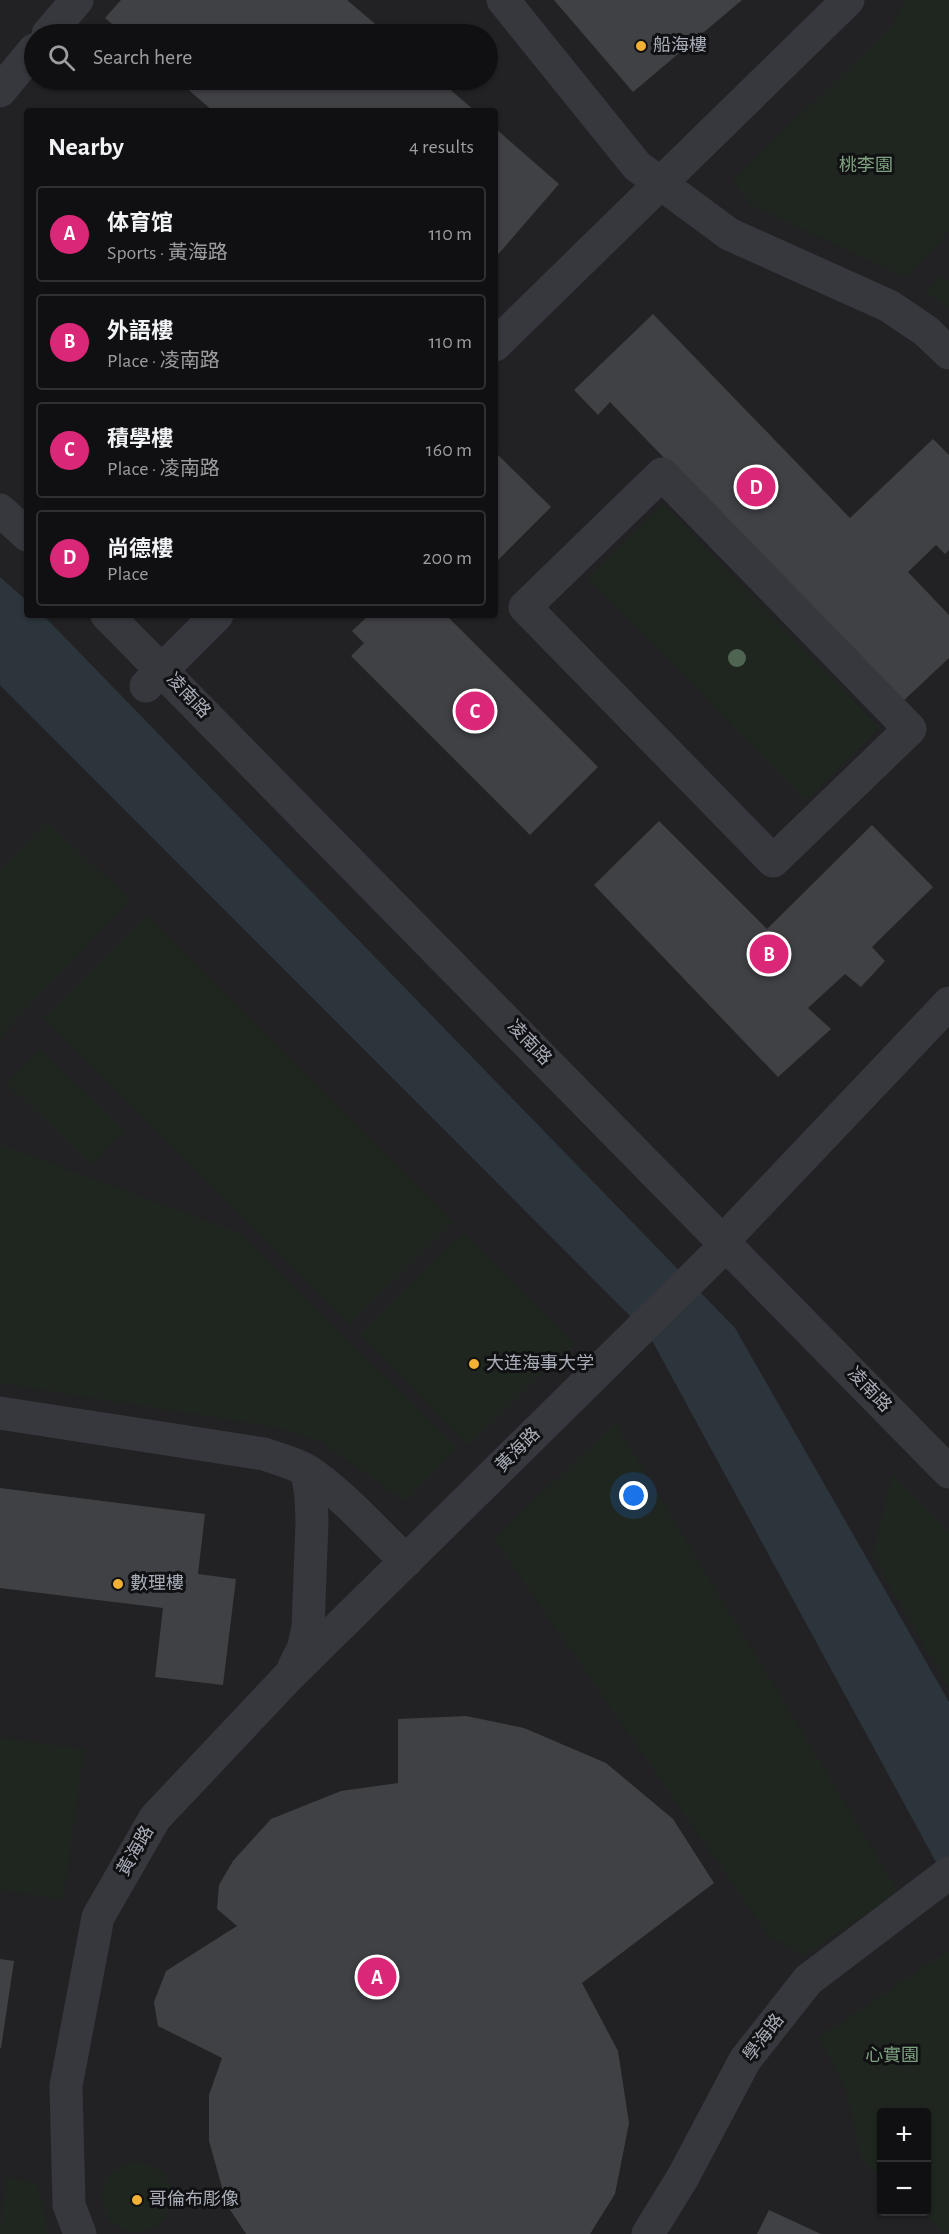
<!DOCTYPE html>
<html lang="en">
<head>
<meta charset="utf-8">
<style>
	body { margin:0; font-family:"Alegreya Sans","Noto Sans SC",sans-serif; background:#19191b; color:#f1f3f6 }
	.controls { position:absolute; right:18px; bottom:18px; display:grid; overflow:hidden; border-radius:6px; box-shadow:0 2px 4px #0004 }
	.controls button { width:54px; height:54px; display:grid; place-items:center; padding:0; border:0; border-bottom:2px solid #303032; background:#101012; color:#f1f3f6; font:30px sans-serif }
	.you { position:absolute; left:634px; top:1496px; width:21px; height:21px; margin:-15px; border:4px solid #fff; border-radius:50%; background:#1a73e8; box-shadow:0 0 0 9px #1a73e833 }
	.badge { display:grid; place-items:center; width:39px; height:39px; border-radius:50%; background:#db2777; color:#fff; font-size:20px; font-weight:700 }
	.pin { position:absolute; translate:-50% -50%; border:3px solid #fff; box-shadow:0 2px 6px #0006 }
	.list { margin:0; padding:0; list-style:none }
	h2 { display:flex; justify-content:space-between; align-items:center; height:78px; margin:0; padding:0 24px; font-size:26px }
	h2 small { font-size:20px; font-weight:400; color:#9c9d9f }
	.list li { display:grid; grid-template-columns:39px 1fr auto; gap:18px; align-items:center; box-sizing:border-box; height:96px; margin:0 12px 12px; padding:0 12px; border:2px solid #303032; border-radius:6px }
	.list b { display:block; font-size:22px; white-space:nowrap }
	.list p { margin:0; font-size:20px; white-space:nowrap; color:#9c9d9f }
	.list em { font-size:20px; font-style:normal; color:#9c9d9f }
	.icon { flex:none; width:33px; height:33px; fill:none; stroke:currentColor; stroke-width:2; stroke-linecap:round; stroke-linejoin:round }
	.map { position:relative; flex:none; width:949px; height:2234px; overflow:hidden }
	.search { position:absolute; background:#101012; box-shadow:0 2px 4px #0004; left:24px; top:24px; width:474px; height:66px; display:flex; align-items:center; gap:15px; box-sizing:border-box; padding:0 21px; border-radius:33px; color:#9c9d9f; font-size:22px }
	.panel { position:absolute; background:#101012; box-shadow:0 2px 4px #0004; left:24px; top:108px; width:474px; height:510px; border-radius:6px }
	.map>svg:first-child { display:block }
</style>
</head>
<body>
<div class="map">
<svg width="949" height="2234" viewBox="0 0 949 2234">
	<rect width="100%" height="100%" fill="#161618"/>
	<!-- built -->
	<path fill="#222225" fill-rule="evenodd" d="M0,0H949V2234H0ZM34,34H488V80H34ZM27,111H495V615H27ZM882,2112H926V2212H882Z"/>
	<!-- green -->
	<g fill="#1e261f">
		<path d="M906,0H949V231L907,278L751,205L733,180L891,27Z"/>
		<path d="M941,274L949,281V308L925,292Z"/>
		<path d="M663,504L880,728L805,800L588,577Z"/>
		<path d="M47,821L130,900L0,1037V870Z"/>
		<path d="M147,915L454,1222L350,1325L43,1018Z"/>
		<path d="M39,1049L125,1130L92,1165L6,1083Z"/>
		<path d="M0,1144L237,1232L457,1447L406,1502L320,1441L281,1428L0,1383Z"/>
		<path d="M463,1233L573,1344L469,1446L359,1334Z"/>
		<path d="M615,1423L898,1892L804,1956L768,1935L494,1539Z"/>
		<path d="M893,1474L949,1532V1688L872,1556Z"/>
		<path d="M0,1738L84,1749L63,1899L0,1890Z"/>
		<path d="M949,1950V2234H946L920,2212H926V2112H882L881,2178L861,2160L846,2089L819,2037Z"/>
		<circle cx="137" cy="2197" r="35"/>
		<path d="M6,2177L37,2183L48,2234H0Z"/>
	</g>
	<!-- water -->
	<path fill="#2c353c" d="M0,577L27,601V615L44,616L735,1328L949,1702V1886L649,1335L0,685Z"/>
	<!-- building -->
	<g fill="#404145">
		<path d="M121,0H347L387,34H124L105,18Z"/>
		<path d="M554,0H742L633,92Z"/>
		<path d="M177,80H439L475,111H213Z"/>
		<path d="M495,128L559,184L495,258Z"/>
		<path d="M653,314L850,518L933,439L949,455V550L945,554L936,545L908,572L949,615V658L901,703L610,402L598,415L574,390Z"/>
		<path d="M498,455L551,507L495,563V458Z"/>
		<path d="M365,615H446L598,767L530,835L351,656L364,643L352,631L367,617Z"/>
		<path d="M659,821L767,929L872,825L933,887L872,947L885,961L861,987L845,974L808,1008L831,1029L778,1077L594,885Z"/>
		<path d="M0,1488L205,1514L198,1574L236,1579L223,1685L155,1677L163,1608L0,1588Z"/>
		<path d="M466,1716L524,1728L606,1763L673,1819L714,1883L582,1983L618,2051L629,2123L615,2194L590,2234H246L227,2205L209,2141V2095L222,2058L158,2026L154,2002L166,1971L237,1926L217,1909L219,1885L233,1861L271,1819L341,1791L398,1783V1719Z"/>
		<path d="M0,1959L14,1961L1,2048H0Z"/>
		<path d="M769,2210L821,2234H757Z"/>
	</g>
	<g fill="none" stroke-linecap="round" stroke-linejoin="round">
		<!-- minor -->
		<g stroke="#37383d" stroke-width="33">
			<path d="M503,0L637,166L729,234L889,306L926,331L949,353"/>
			<path d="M48,34L77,0"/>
			<path d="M0,91L34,50"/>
			<path d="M495,345L848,0"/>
			<path d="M662,474L910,729L773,861L525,607Z"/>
			<path d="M0,510L27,535"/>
			<path d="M107,615L949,1472"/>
			<path d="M146,686L217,615"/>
			<path d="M723,1241L949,1003"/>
			<path d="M0,1413L264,1454C278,1459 295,1463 308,1471C340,1492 377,1533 406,1561"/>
			<path d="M294,1667L303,1649L308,1628L312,1522L311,1496L307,1471"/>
			<path d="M80,2234L69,2205L66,2086L98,1917L155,1818L288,1677L726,1245"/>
			<path d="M648,2234L683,2177L745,2060L808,1980L949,1873"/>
		</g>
	</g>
	<!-- trees -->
	<circle fill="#506452" cx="737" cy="658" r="9"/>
	<!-- markers -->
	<g fill="#f2b134" stroke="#111113" stroke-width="2">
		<circle cx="641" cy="46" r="6"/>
		<circle cx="474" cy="1364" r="6"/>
		<circle cx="118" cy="1584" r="6"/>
		<circle cx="137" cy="2200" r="6"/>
	</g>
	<g text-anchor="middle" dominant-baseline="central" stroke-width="6" stroke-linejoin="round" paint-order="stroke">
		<!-- poi labels -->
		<g font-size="18" fill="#a8adb8" stroke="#111113" text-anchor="start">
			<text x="653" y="46">船海樓</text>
			<text x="486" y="1364">大连海事大学</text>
			<text x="130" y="1584">數理樓</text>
			<text x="149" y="2200">哥倫布彫像</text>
		</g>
		<!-- park labels -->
		<g font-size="18" fill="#7fa381" stroke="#111113">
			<text x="866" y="166">桃李園</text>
			<text x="892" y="2056">心實園</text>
		</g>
		<!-- street labels -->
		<g font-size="18" fill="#a8adb8" stroke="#111113">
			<text transform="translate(188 696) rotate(46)">凌南路</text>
			<text transform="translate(529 1043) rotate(46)">凌南路</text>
			<text transform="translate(869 1390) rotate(46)">凌南路</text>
			<text transform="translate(518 1450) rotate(-45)">黃海路</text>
			<text transform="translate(136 1851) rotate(-60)">黃海路</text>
			<text transform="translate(764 2038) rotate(-53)">學海路</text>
		</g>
	</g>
</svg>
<div class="controls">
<button>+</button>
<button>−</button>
</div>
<div class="you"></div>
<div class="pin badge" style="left:377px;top:1977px">A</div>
<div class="pin badge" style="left:769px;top:954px">B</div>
<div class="pin badge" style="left:475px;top:711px">C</div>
<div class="pin badge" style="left:756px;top:487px">D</div>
<div class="search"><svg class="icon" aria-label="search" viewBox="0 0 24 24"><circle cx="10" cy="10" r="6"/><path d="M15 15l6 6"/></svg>Search here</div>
<section class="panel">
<h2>Nearby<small>4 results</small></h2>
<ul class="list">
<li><span class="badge">A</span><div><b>体育馆</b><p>Sports · 黃海路</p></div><em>110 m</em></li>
<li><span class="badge">B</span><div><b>外語樓</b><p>Place · 凌南路</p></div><em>110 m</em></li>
<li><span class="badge">C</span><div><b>積學樓</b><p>Place · 凌南路</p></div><em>160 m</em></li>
<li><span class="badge">D</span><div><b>尚德樓</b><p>Place</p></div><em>200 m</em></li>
</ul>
</section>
</div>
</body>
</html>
